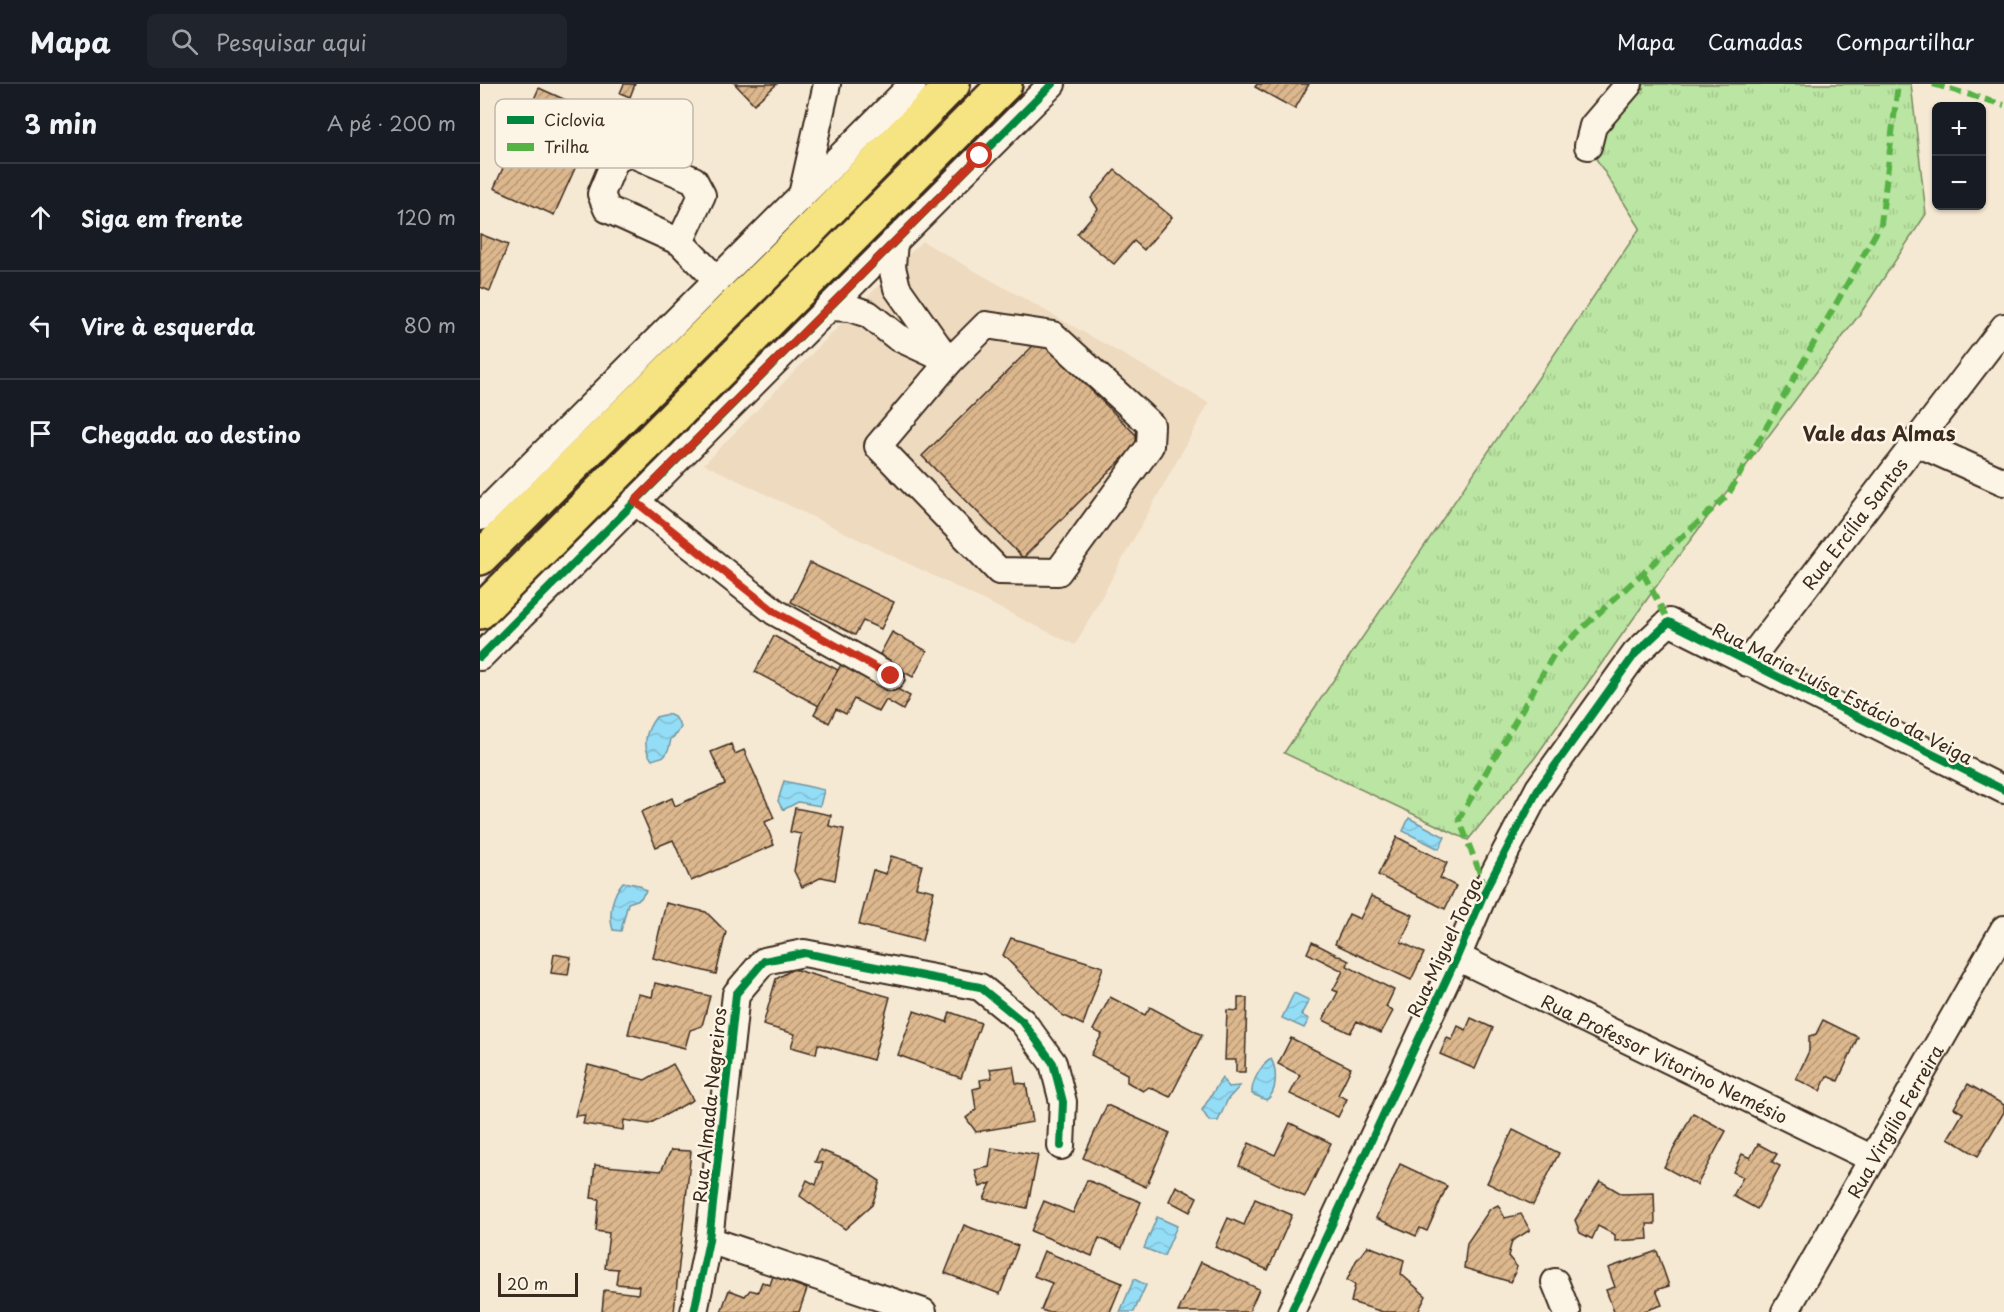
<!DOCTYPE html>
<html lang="pt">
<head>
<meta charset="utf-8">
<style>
	body { margin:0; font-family:"Playpen Sans",sans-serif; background:#20242c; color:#f1f3f6 }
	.controls { position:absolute; right:18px; top:18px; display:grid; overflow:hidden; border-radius:9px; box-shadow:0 2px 4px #0004 }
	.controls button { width:54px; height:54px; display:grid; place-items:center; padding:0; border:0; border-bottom:2px solid #363941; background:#171b24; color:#f1f3f6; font:30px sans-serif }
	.scale { position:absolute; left:18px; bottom:15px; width:80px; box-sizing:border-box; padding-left:6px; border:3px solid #3b2a1e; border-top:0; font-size:16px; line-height:21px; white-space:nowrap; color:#3b2a1e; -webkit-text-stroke:4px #fcf5e5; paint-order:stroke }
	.stop { position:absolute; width:18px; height:18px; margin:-14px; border:4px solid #c8321e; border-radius:50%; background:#fff }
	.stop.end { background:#c8321e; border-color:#fff; box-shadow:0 2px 6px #0008 }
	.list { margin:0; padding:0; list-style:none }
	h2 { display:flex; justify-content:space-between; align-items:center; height:78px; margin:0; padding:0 24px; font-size:26px }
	h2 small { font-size:20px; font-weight:400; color:#9ea1a6 }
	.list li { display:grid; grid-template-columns:39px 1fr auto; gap:18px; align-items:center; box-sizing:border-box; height:108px; padding:0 24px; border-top:2px solid #363941 }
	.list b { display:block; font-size:22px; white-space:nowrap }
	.list em { font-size:20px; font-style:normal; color:#9ea1a6 }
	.icon { flex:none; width:33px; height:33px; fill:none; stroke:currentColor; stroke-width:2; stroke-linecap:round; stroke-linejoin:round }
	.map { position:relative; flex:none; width:1524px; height:1228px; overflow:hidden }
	header { display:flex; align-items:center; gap:36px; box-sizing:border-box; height:84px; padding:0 30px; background:#171b24; border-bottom:2px solid #363941 }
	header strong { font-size:28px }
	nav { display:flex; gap:33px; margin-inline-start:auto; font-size:21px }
	.search { width:420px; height:54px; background:#20242c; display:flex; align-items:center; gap:15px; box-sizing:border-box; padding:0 21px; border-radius:9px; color:#9ea1a6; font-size:22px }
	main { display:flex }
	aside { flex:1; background:#171b24 }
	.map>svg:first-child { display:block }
</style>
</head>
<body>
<header>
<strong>Mapa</strong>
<div class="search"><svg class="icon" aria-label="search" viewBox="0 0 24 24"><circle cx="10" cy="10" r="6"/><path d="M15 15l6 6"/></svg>Pesquisar aqui</div>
<nav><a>Mapa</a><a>Camadas</a><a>Compartilhar</a></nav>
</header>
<main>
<aside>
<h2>3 min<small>A pé · 200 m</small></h2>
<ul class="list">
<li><svg class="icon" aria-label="ahead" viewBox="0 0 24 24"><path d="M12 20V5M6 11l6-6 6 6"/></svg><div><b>Siga em frente</b></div><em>120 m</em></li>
<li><svg class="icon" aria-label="left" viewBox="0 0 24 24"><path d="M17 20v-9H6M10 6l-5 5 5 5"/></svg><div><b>Vire à esquerda</b></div><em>80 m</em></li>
<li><svg class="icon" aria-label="arrive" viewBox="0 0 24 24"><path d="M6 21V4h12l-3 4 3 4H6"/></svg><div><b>Chegada ao destino</b></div></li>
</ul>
</aside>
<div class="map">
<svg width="1524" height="1228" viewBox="0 0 1524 1228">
	<defs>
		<pattern id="grass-tufts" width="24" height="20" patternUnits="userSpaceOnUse" patternTransform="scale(1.5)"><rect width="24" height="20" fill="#bae5a2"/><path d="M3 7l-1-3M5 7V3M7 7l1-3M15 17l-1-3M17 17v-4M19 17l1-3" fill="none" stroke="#a1c58b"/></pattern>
		<pattern id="water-waves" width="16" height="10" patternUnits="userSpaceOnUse" patternTransform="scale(1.5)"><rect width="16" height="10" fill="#94ddf6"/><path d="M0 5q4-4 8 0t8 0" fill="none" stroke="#80bed2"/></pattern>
		<pattern id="building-hatch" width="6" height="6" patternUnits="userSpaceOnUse" patternTransform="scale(1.5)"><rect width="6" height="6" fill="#ddb88e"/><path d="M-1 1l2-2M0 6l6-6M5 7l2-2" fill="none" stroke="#b49673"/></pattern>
	</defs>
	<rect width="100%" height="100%" fill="#f6e9d4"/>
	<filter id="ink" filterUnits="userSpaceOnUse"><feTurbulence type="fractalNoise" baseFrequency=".0167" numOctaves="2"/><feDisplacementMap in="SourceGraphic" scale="12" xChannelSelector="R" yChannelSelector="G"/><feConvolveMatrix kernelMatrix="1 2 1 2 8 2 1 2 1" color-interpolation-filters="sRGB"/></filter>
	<g filter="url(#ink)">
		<!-- built -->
		<path fill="#eedabf" d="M442,157L729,319L595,561L224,380Z"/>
		<!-- grass -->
		<path fill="url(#grass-tufts)" stroke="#7a8860" stroke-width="1.5" d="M1149,0H1431L1446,130L1382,227L1185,490L1054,675L988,756L804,669L1160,144L1108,62Z"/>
		<!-- water -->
		<g fill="url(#water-waves)" stroke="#7095a0" stroke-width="1.5">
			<path d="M188,630L196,634L201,643L197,650L191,655L189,664L185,672L172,676C161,662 166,646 176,633Z"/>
			<path d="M304,697L344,706L340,722L318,718L303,726L298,717Z"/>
			<path d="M929,734L965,753L959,765L923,747Z"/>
			<path d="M143,798L159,801L166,807L160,815L148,819L141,847L133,846C128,830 132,811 143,798Z"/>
			<path d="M814,909L829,916L821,931L829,935L824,944L802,934Z"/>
			<path d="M791,975C797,985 798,1009 786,1016L772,1010C771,998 781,981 791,975Z"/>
			<path d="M742,994L748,1003L760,1002L748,1015L738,1037H729L722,1026Z"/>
			<path d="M677,1133L697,1142L684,1172L664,1164Z"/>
			<path d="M654,1195L666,1201L654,1228H640Z"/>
		</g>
		<!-- building -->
		<g fill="url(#building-hatch)" stroke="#3b2a1e" stroke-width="1.5">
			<path d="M144,0H155L150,13L140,9Z"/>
			<path d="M255,0H297L274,20Z"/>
			<path d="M777,0H829L815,25L775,3Z"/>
			<path d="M59,4L119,31L74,131L14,104Z"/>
			<path d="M635,86L692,133L664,166L654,157L634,180L597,150L618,125L611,114Z"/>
			<path d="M0,150L28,161L10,207L0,203Z"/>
			<path d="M560,255L661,356L543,474L442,372Z"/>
			<path d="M330,479L414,518L401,545L383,537L375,551L311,518Z"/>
			<path d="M412,548L447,567L433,593L398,574Z"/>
			<path d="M294,552L358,586L339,622L275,588Z"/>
			<path d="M364,575L430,612L423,626L406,616L399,628L374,615L366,630L356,625L349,639L334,630Z"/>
			<path d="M251,660L255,670L264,666L294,734L285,738L294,761L211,797L193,756L176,763L161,728L192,714L195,722L245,700L231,668Z"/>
			<path d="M315,724L351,731L349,742L364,745L355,796L342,793L322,803L314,787L321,750L310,748Z"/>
			<path d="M917,753L967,779L960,794L976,802L965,825L898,791Z"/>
			<path d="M411,772L442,781L436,803L454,807L442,857L379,841L393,786L406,790Z"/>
			<path d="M891,812L933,831L921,858L944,869L931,896L855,860L869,830L880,835Z"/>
			<path d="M186,819L226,828L246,848L236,890L173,874Z"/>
			<path d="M531,854L623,883L603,941L582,931L523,871Z"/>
			<path d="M832,858L869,877L867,882L914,906L906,923L913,927L901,949L877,937L870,949L843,936L858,908L853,906L863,887L827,869Z"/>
			<path d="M74,870L91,873L88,891L71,889Z"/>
			<path d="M313,885L410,913L393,976L338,960L336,970L311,963L315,950L283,941L296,895Z"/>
			<path d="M175,899L230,912L222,942L210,946L205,964L148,950L158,910L172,913Z"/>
			<path d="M630,913L665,931L670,923L722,951L690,1013L669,1003L663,1007L647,998V990L611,971L622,950L613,946Z"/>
			<path d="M758,914H767L765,988H756V976H745L747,926L758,927Z"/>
			<path d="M434,927L467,938L470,928L501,939L481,994L418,971Z"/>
			<path d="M991,934L1013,944L995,985L960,970L967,954L972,956L978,942L986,946Z"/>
			<path d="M1343,936L1378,953L1358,997L1347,992L1340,1007L1316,995L1329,967V952L1336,950Z"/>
			<path d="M811,954L871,984L858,1011L867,1015L858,1033L810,1010L820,991L798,980Z"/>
			<path d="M193,980L213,1016L169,1040L144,1036L143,1046L103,1040L105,1031L95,1032L108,981L165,996Z"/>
			<path d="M533,982L536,999L546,1000L553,1038L496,1048L486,1034L496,1026L493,1005L501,1003L500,996L512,994L510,985Z"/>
			<path d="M1488,1000L1524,1021V1028L1498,1072L1468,1054L1483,1029L1474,1024Z"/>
			<path d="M627,1021L690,1049L666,1103L603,1074Z"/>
			<path d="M1213,1029L1246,1047L1217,1101L1184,1083Z"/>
			<path d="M810,1039L851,1059L825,1113L759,1082L769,1059L795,1071Z"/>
			<path d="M1033,1046L1079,1069L1053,1121L1007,1099Z"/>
			<path d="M1278,1060L1297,1070L1292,1078L1300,1082L1277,1125L1253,1112L1263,1093L1253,1088L1262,1070L1270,1074Z"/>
			<path d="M512,1064L558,1071L547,1124L504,1115L511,1099L500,1103L495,1086L509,1083Z"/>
			<path d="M191,1066L211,1067L194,1228H122L124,1206L158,1210L159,1202L136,1200L138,1185L125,1184L129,1149L116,1147L119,1115L111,1114L115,1081L181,1087Z"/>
			<path d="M340,1066L371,1078L400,1097L392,1121L365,1145L320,1112L327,1096L336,1101L343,1079L335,1078Z"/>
			<path d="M920,1080L967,1102L947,1147L940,1144L936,1152L896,1134Z"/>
			<path d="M607,1096L661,1118L642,1164L619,1154L612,1172L551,1147L564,1117L593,1129Z"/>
			<path d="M1120,1097L1142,1110L1174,1109L1175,1140H1167L1168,1155L1135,1157V1151L1118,1142L1112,1155L1100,1149L1095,1136Z"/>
			<path d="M696,1102L717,1113L710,1128L689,1117Z"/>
			<path d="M775,1115L812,1131L788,1186L735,1163L748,1134L764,1141Z"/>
			<path d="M1018,1121L1025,1134L1041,1130L1050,1146L1032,1157L1028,1172L1037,1183L1031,1198L984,1184L987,1159L1010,1125Z"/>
			<path d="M484,1141L538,1162L520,1210L465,1189Z"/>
			<path d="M888,1162L924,1176L921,1190L946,1212L938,1228H903L871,1218L875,1201L867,1196L876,1177Z"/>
			<path d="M564,1167L642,1199L630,1228H567L561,1226L572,1199L554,1192Z"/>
			<path d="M1177,1167L1189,1202L1176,1206L1182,1221L1161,1228H1134L1126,1206L1135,1203L1128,1184Z"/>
			<path d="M721,1178L779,1205L769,1228H698Z"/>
			<path d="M293,1192L327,1205L319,1228H241L249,1206L265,1212L270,1206L278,1208L282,1198L290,1201Z"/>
		</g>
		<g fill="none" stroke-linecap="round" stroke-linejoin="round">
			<!-- minor casing -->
			<g stroke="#3b2a1e" stroke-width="30">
				<g id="minor">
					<path d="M1108,62L1113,42L1149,0"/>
					<path d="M322,111L347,0"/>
					<path d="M414,157L412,183L417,204L469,278"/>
					<path d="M200,158L222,111L214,96L150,69L135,76L121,110L127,125L200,158L237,196"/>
					<path d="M349,223L370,224L388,230L417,253L469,277"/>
					<path d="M506,241L573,251L671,341L670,362L578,488L519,487L398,362L469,278Z"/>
					<path d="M1435,358L1524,398"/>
					<path d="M155,417L295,528L411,593"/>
					<path d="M0,433L433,0"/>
					<path d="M0,573L572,0"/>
					<path id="s1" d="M1267,579L1524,243"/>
					<path id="s2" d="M977,873L1393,1075"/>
					<path d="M229,1156L443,1228"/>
					<path d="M1075,1198L1087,1228"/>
					<path d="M214,1228L229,1156L256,910L284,877L324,869L500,903L543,938L573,979L583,1018L581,1062"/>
					<path d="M811,1228L977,873L1006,805L1059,704L1155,570L1189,538L1524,706"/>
					<path id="s3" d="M1305,1228L1524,845"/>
				</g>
			</g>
			<!-- major casing -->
			<g stroke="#3b2a1e" stroke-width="38">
				<g id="major">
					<path d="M0,474L316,160L473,0"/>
					<path d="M0,528L525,0"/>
				</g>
			</g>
			<!-- minor -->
			<use href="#minor" stroke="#fcf5e5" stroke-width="26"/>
			<!-- major -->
			<use href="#major" stroke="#f6e381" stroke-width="33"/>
			<!-- quiet -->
			<g stroke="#57b245" stroke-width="6" stroke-dasharray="12 6" stroke-linecap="butt">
				<path d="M1453,0L1524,21"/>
				<path d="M1163,489L1189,538"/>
				<path d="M1006,805L979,735L1074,570L1248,411L1401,140L1418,0"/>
			</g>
			<!-- cycleway casing -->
			<g stroke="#fcf5e5" stroke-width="11">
				<g id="cycleway">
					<path d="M0,573L572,0"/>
					<path d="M214,1228L229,1156L256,910L284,877L324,869L500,903L543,938L573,979L583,1018L581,1062"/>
					<path d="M811,1228L977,873L1006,805L1059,704L1155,570L1189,538L1524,706"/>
				</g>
			</g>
			<!-- cycleway -->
			<use href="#cycleway" stroke="#00873e" stroke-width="8"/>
		</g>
	</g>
	<g fill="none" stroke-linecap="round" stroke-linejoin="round" filter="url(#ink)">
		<!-- route -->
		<path stroke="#c8321e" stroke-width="8" d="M411,592L295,528L155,417L500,72"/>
	</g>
	<g text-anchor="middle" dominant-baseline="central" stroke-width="5" stroke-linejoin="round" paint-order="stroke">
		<!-- street labels -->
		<g font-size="18" fill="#3b2a1e" stroke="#fcf5e5">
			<text stroke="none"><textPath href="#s1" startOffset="176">Rua Ercília Santos</textPath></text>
			<text transform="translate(1363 609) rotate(27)">Rua Maria Luísa Estácio da Veiga</text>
			<text transform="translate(964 863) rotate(-65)">Rua Miguel Torga</text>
			<text stroke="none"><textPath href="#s2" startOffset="231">Rua Professor Vitorino Nemésio</textPath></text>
			<text transform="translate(229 1021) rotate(-84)">Rua Almada Negreiros</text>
			<text stroke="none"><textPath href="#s3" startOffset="220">Rua Virgílio Ferreira</textPath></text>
		</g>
		<!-- neighbourhood labels -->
		<g font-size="20" font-weight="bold" fill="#3b2a1e" stroke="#fcf5e5">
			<text x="1399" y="349">Vale das Almas</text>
		</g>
	</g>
	<!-- legend -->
	<rect x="15" y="15" width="198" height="69" rx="9" fill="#fcf5e5" stroke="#c2b8a9" stroke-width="1.5"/>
	<rect x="27" y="32" width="27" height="8" fill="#00873e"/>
	<rect x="27" y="59" width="27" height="8" fill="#57b245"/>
	<g font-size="16" fill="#3b2a1e">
		<text x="64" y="42">Ciclovia</text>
		<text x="64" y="69">Trilha</text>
	</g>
</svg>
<div class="controls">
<button>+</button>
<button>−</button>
</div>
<div class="scale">20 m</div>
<div class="stop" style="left:500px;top:72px"></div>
<div class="stop end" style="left:411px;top:592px"></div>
</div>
</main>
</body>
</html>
